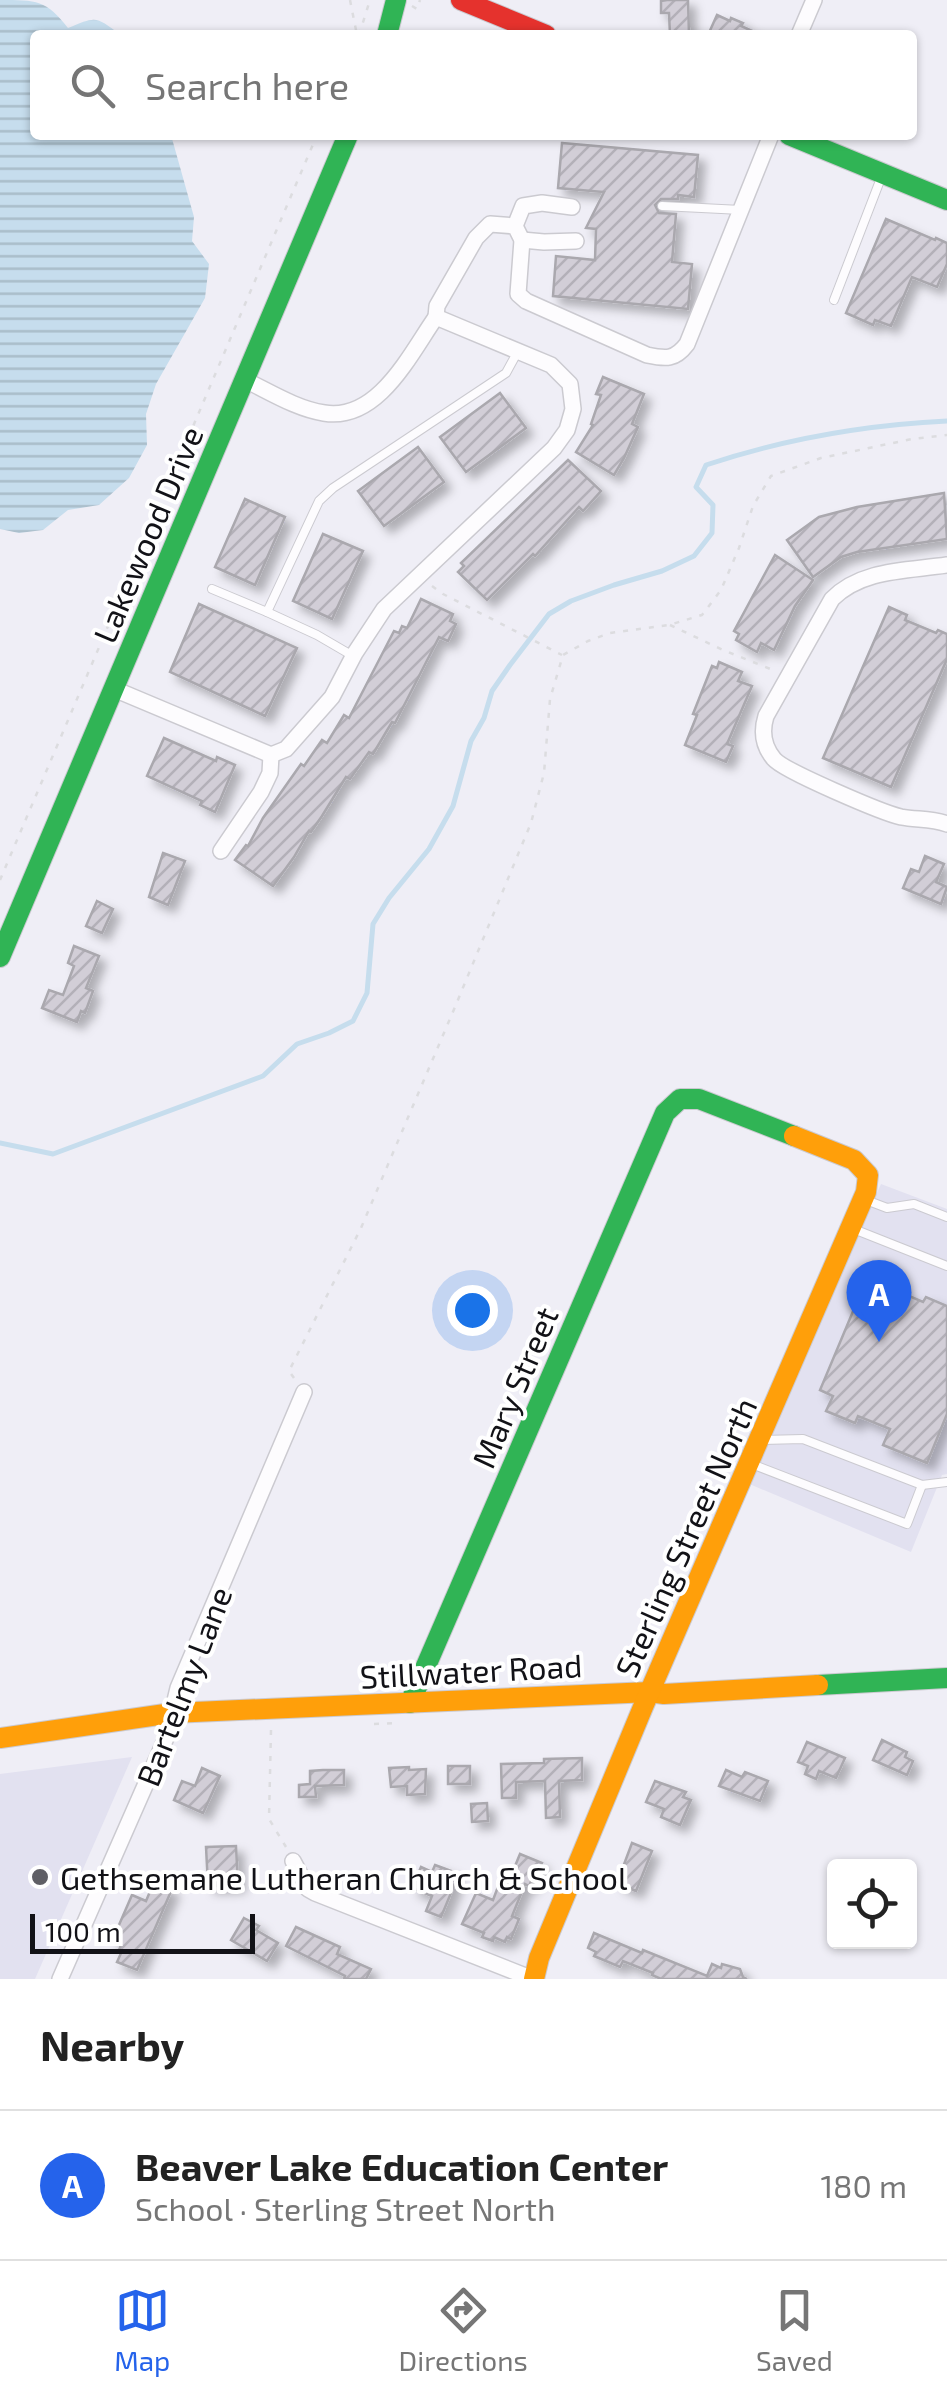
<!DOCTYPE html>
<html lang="en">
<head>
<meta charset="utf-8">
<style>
	body { margin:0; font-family:"Exo 2",sans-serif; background:#f6f6f6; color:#222 }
	.controls { position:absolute; right:30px; bottom:30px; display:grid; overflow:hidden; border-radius:10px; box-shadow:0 2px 8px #0004 }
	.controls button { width:90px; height:90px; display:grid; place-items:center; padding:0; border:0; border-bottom:2px solid #e0e0e0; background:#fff; color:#222; font:50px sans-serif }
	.scale { position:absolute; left:30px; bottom:25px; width:225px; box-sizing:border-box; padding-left:10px; border:5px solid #121217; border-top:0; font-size:28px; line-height:35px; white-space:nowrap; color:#121217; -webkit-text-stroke:8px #fff; paint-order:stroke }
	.you { position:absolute; left:472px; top:1310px; width:35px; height:35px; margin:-25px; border:8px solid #fff; border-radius:50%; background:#1a73e8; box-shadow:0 0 0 15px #1a73e833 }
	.badge { display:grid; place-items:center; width:65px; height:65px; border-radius:50%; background:#2563eb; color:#fff; font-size:32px; font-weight:700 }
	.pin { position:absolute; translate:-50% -82px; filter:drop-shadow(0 2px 5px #0008) }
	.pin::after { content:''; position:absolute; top:52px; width:35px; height:30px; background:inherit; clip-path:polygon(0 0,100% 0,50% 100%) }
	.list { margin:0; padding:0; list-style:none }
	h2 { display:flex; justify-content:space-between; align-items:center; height:130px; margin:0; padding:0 40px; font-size:42px }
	h2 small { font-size:32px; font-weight:400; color:#767676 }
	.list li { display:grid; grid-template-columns:65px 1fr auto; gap:30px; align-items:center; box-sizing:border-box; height:150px; padding:0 40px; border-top:2px solid #e0e0e0 }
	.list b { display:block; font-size:38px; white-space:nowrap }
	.list p { margin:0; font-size:32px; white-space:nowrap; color:#767676 }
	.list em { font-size:32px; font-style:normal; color:#767676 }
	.icon { flex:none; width:55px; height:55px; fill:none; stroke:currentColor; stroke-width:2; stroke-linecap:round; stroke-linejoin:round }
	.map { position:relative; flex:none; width:947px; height:1979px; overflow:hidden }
	.search { position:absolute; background:#fff; box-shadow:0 2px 8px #0004; left:30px; right:30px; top:30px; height:110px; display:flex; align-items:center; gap:25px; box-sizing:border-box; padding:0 35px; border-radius:10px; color:#767676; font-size:38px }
	.sheet { height:280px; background:#fff }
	nav { display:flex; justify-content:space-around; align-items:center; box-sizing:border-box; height:140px; border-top:2px solid #e0e0e0; background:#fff; font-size:28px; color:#767676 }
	nav a { display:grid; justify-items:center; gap:5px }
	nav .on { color:#2563eb }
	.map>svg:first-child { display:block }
</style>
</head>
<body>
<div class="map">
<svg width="947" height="1979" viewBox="0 0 947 1979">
	<defs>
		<pattern id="water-rules" width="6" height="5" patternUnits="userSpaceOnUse" patternTransform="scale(2.5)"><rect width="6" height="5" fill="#c6dded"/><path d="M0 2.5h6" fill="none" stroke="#a9bdca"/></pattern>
		<pattern id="building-hatch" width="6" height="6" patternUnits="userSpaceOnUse" patternTransform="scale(2.5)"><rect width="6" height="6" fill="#d2ced7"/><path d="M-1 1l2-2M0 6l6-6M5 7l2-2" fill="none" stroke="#b3b0b8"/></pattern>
		<filter id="shadow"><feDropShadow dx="7" dy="7" stdDeviation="5" flood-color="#0004"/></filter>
	</defs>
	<rect width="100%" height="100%" fill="#efeef6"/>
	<!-- built -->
	<g fill="#e2e1f0">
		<path d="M881,1184L947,1209V1474L942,1475L911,1552L747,1483Z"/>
		<path d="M132,1757L35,1979H0V1774Z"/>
	</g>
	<!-- water -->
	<path fill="url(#water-rules)" d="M0,0C37,0 46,0 68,28C98,15 96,17 121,35H35V135H171L194,217L192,241L209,264L205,298L156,384L146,414L147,445L129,478L99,505L68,510L43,530L19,533L0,529Z"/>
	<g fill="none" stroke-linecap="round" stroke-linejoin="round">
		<!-- stream -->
		<path stroke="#c6dded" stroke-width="5" d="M0,1143L53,1154L263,1076L297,1044L329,1033L353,1021L367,993L373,924L389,898L429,849L453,806L471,741L484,718L492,691L510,665L549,614L571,601L614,585L662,571L694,556L712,533L713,505L696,487L706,465C784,439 865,425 947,421"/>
	</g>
	<!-- building -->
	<g fill="url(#building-hatch)" stroke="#aaa8ae" stroke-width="2.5" filter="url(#shadow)">
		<path d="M667,0H688L689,35H670L669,13H661V1Z"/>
		<path d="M717,15L730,21L731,18L743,23L741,26L761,35H708Z"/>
		<path d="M562,143L698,155L694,197L678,195V199H661L655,205L659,213L676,214L672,262L692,264L688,309L553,296L556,256L595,260L596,229L586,228L604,192L558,188Z"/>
		<path d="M886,219L935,240L936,238L947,243V264L937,287L912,277L891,326L875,320L873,325L846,313Z"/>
		<path d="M603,377L644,394L632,424L638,427L624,458L614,475L576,452L593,425L591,424L601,395L596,394Z"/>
		<path d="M500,393L526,428L466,472L440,437Z"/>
		<path d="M418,447L444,482L384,526L358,491Z"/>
		<path d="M568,460L601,491L583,511L579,507L535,556L533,554L487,600L458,572L464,566L461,563Z"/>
		<path d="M944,493L947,539L857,552L841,557L813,577L787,540L819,517L857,507Z"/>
		<path d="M245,499L285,517L255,585L215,567Z"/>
		<path d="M323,534L363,551L332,619L293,601Z"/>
		<path d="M775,555L813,580L795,606L774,650L761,643L757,652L736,640L739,634L734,631Z"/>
		<path d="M421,599L453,614L450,621L456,624L448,641L439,637L395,723L392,722L373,754L369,752L350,779L346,777L322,816L311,832L309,831L294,857L273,886L235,860L246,845L248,846L263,818L301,764L304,766L322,740L327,743L344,715L349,718L394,631L399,633L402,626L407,628Z"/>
		<path d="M199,604L297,648L265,716L170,672Z"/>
		<path d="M889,607L907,615L905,620L936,633L938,630L947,634V659L891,787L823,758Z"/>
		<path d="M719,662L742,672L738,681L752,686L727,744L733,746L726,762L685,745L697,715L693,714L712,666L717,668Z"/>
		<path d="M164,738L216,761L217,757L235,765L215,812L200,805L202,801L147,776Z"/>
		<path d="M163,853L185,861L168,905L149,897Z"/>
		<path d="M925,856L944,864L936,882L947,887L941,904L903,888L911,869L919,872Z"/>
		<path d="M97,901L113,909L102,933L86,926Z"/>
		<path d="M74,946L99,956L86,988L93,991L85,1013L81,1011L77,1022L42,1008L49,990L63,995L74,966L68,963Z"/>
		<path d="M867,1278L923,1302L926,1297L947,1306V1414L927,1463L883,1445L890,1429L858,1416L855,1423L826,1411L833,1396L820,1390Z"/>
		<path d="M882,1740L907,1752L905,1757L913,1761L907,1775L873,1760Z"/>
		<path d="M807,1742L845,1758L836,1778L819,1771L816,1779L805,1774L808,1766L798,1762Z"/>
		<path d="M582,1758V1780L559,1781L560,1817L546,1818L545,1781L516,1782V1798H502L501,1764L544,1763V1759Z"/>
		<rect x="448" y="1766" width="22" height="18"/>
		<path d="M409,1767V1770L426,1769L425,1794L407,1795V1786L391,1787L389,1768Z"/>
		<path d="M202,1768L220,1776L203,1813L174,1800L182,1781L195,1786Z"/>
		<path d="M323,1770H344V1785L315,1786L316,1797H299V1785L310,1784V1771Z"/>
		<path d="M726,1770L742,1777L745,1772L768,1781L760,1801L719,1786Z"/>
		<path d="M655,1781L686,1792L683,1797L691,1800L680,1825L661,1817L664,1809L646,1802Z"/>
		<path d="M487,1803L488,1821L472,1822L471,1804Z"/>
		<path d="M632,1843L652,1851L636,1891L617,1883Z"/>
		<path d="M236,1846L238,1885L208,1886L206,1847Z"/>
		<path d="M520,1854L542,1863L536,1878L533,1877L529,1886L525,1884L512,1916L519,1919L511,1939L507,1937L505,1942L494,1937L493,1941L482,1937L484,1933L462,1924L476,1893L493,1900L504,1871L506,1888Z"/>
		<path d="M435,1865L454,1872L451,1879L456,1881L441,1917L426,1911L432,1896L412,1888L421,1867L432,1872Z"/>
		<path d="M154,1882L172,1889L137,1970L117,1962L122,1951L119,1950L121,1945L112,1941L132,1895L146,1901Z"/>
		<path d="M244,1918L259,1926L256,1930L278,1943L267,1961L231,1940Z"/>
		<path d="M296,1927L340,1947L337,1954L371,1969L366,1979H344L345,1976L286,1946Z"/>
		<path d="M594,1933L642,1953L643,1950L707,1976L712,1964L721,1968L722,1964L740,1969L743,1977L747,1979H661L652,1975L653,1973L623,1961L620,1967L594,1956L596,1952L588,1948Z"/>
	</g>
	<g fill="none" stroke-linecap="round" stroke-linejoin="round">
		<!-- lane casing -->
		<g stroke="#cbcad0" stroke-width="10">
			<g id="lane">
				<path d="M662,206L741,210"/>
				<path d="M834,300L881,178"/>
				<path d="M212,589L267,612"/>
				<path d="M353,656L317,635L267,612L319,501L333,488L506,373L518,351"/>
				<path d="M866,1200L887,1208L914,1204L947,1217"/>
				<path d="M851,1228L947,1266"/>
				<path d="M749,1463L907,1524L922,1485L803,1439L762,1440"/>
				<path d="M922,1485L947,1482"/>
			</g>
		</g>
		<!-- street casing -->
		<g stroke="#cbcad0" stroke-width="18">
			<g id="street">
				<path d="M799,35L814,0"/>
				<path d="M515,226L523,206L542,203L572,207"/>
				<path d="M522,240L544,242L576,241"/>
				<path d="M436,317L437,306L476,238L490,224L515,226L522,240L518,294L526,301L647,355C666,359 675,360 687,344L771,135"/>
				<path d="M947,565C907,571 862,569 832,599L766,716C761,732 763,746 774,759C784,771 883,813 901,817C917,820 932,818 947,824"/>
				<path d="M114,689L271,755L286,749L332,697L355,653L384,609L554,448L567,430L573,409L570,384L551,365L436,317C410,354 378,422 324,413C297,409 270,392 245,380"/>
				<path d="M221,851L261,792L270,773L271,755"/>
				<path d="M293,1861L308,1889L315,1893L533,1979"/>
				<path d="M60,1979L166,1738L178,1688L304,1392"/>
			</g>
		</g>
		<!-- fast casing -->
		<g stroke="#cbcad0" stroke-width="22">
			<g id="fast">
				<path d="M387,35L396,0"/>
				<path d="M789,135L947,200"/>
				<path d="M0,957L348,135"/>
				<path d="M818,1685L947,1678"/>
				<path d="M410,1703L665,1113L680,1099H699L794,1136"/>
			</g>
		</g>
		<!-- slow casing -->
		<g stroke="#cbcad0" stroke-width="22">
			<g id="slow">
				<path d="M0,1738L172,1713L650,1692L664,1694L818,1685"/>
				<path d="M534,1979L539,1958L643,1707L866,1192L868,1175L854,1160L794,1136"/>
			</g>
		</g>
		<!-- jam casing -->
		<g stroke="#cbcad0" stroke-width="22">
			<path id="jam" d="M461,0L546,35"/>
		</g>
		<!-- path -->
		<g stroke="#dcdcdf" stroke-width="2.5" stroke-dasharray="5 8" stroke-linecap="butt">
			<path d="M350,0L357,35"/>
			<path d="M412,6L417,9L420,0"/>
			<path d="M359,35L370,0"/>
			<path d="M432,586L443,594L562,655"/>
			<path d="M670,625L723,650L773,670"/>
			<path d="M0,880L317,135"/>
			<path d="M294,1378L289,1371L361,1228L455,1007L531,823L544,773L550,699L563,655L588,641L610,633L669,625L702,615L721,590L739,548L753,506L771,476L821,458L912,439L947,435"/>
			<path d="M374,1724L396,1723"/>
			<path d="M271,1730L269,1819L286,1847"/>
		</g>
		<!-- lane -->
		<use href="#lane" stroke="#fdfcfe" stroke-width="8"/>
		<!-- street -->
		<use href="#street" stroke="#fdfcfe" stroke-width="15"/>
		<!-- fast -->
		<use href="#fast" stroke="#30b455" stroke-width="20"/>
		<!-- slow -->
		<use href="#slow" stroke="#ff9f0a" stroke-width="20"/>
		<!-- jam -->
		<use href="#jam" stroke="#e5322d" stroke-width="20"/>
	</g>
	<!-- markers -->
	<circle fill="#5f5f65" stroke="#fff" stroke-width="4" cx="40" cy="1877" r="10"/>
	<g text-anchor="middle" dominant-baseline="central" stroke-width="8" stroke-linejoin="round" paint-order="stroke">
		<!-- street labels -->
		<g font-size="32" fill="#121217" stroke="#fff">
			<text transform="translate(147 534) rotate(-67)">Lakewood Drive</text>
			<text transform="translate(514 1387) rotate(-67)">Mary Street</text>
			<text transform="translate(685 1537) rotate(-66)">Sterling Street North</text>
			<text transform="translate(471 1670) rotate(-3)">Stillwater Road</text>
			<text transform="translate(183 1686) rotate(-69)">Bartelmy Lane</text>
		</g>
		<!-- poi labels -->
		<g font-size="32" fill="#121217" stroke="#fff" text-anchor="start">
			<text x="60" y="1877">Gethsemane Lutheran Church &amp; School</text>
		</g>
	</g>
</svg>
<div class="controls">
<button><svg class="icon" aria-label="locate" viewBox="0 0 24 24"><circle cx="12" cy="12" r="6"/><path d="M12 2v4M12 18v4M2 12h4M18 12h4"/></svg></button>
</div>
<div class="scale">100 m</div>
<div class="you"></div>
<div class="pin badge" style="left:879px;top:1342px">A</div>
<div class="search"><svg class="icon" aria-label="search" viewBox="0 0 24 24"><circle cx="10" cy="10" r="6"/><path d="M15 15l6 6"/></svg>Search here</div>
</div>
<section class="sheet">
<h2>Nearby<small></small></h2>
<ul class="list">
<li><span class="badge">A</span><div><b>Beaver Lake Education Center</b><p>School · Sterling Street North</p></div><em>180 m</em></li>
</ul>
</section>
<nav>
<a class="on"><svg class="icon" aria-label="map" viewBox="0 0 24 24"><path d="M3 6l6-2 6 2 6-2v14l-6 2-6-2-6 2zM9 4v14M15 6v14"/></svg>Map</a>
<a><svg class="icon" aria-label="directions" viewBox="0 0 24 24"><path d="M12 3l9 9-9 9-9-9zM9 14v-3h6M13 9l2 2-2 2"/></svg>Directions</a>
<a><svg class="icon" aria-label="saved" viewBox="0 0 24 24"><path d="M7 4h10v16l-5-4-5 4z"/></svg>Saved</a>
</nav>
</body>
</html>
